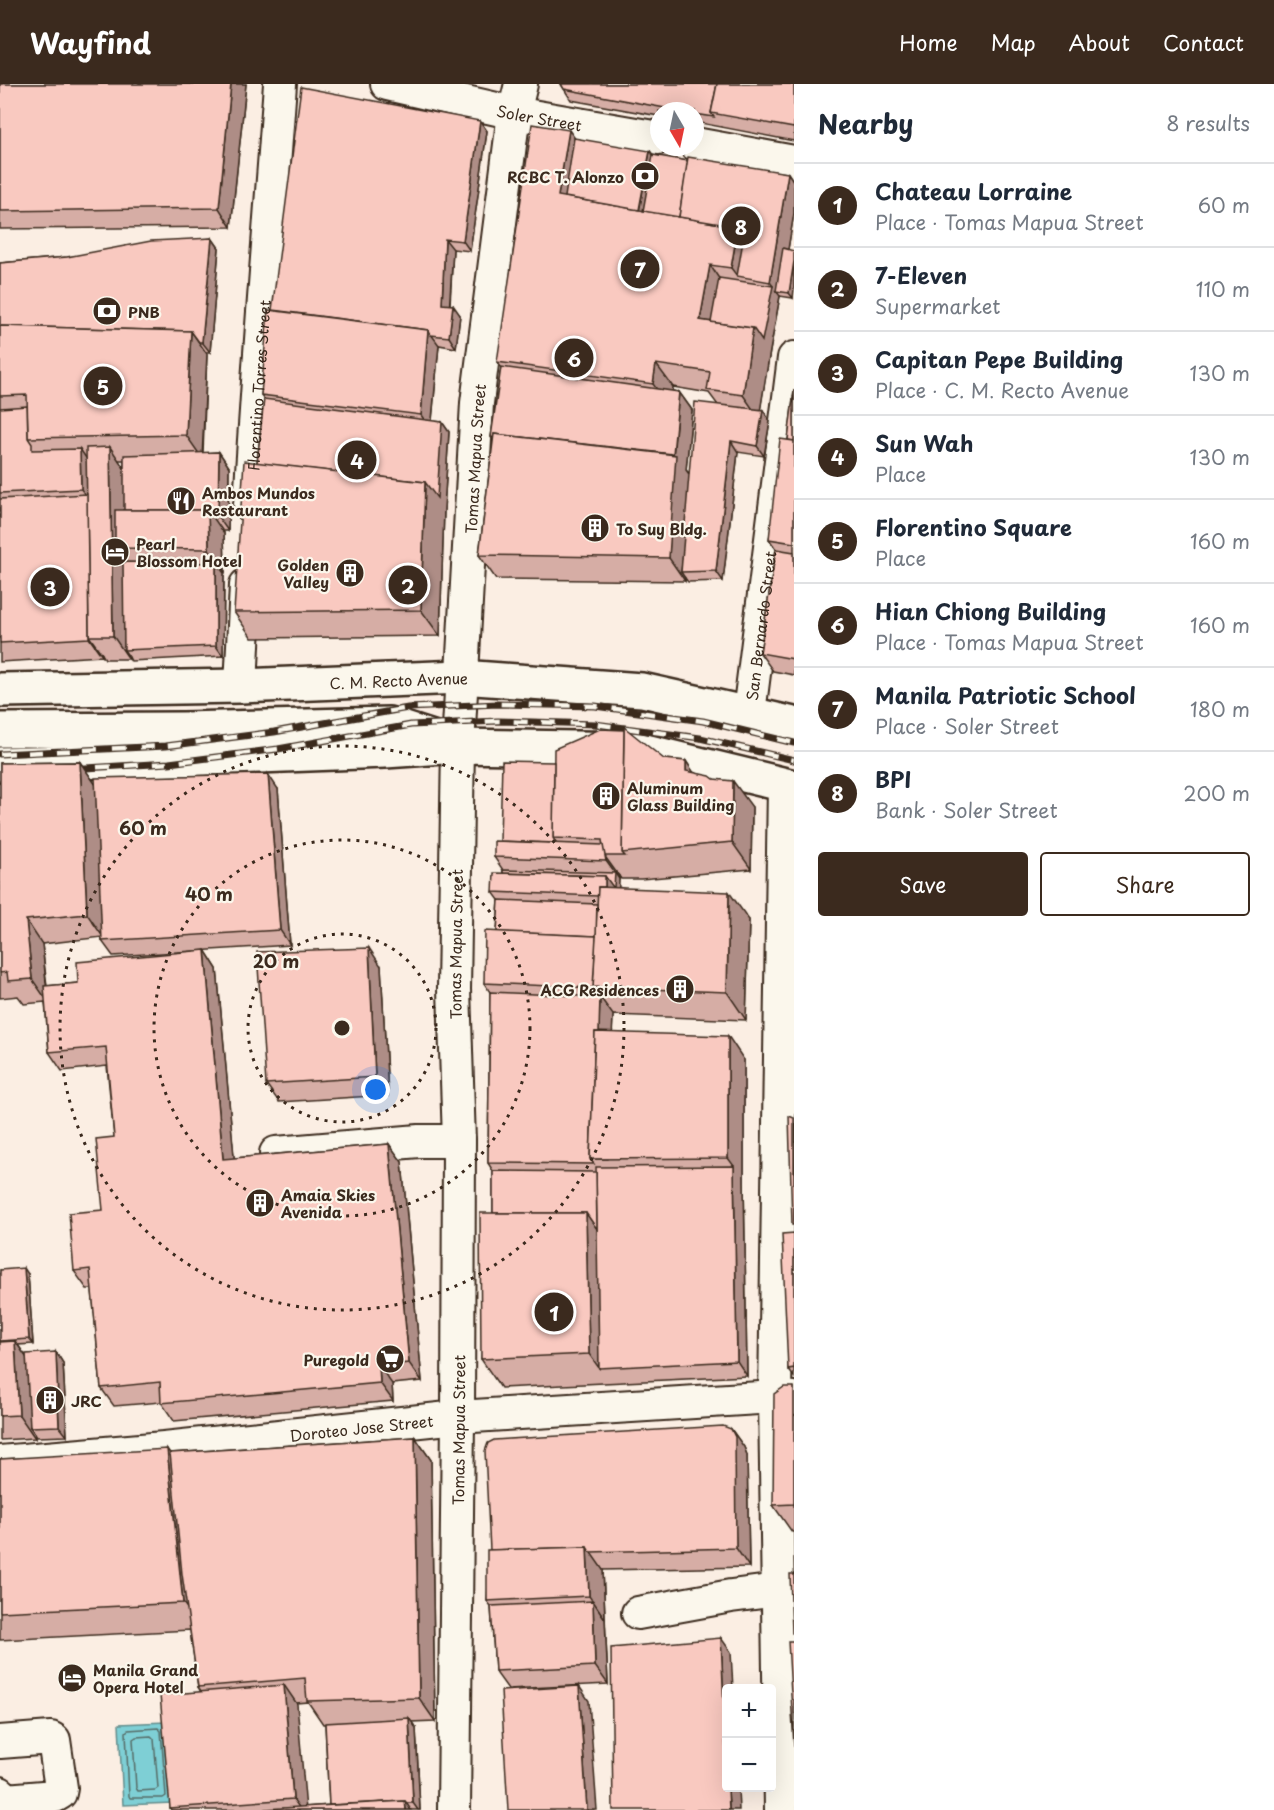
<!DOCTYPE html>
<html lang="en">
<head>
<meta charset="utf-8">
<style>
	body { margin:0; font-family:"Playpen Sans",sans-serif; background:#f2f2f3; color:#1f2937 }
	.controls { position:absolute; right:18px; bottom:18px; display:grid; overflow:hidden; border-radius:6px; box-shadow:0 6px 24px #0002 }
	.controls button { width:54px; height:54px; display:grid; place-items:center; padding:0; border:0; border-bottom:2px solid #e0e1e3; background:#fff; color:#1f2937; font:30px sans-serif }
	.compass { position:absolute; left:650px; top:18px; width:54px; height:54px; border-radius:50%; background:#fff; box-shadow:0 6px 24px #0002; rotate:171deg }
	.you { position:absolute; left:376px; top:1006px; width:21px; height:21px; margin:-15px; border:4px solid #fff; border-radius:50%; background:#1a73e8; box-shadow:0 0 0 9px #1a73e833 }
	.badge { display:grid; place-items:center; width:39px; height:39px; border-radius:50%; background:#3b2a1e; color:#fff; font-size:20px; font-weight:700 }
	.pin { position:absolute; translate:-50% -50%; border:3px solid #fff; box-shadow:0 2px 6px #0006 }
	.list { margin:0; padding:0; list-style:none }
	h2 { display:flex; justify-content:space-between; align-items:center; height:78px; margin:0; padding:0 24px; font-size:26px }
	h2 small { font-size:20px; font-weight:400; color:#747a83 }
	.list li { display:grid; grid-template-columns:39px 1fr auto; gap:18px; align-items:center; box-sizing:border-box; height:84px; padding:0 24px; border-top:2px solid #e0e1e3 }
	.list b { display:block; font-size:22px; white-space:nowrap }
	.list p { margin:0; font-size:20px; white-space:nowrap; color:#747a83 }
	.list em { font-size:20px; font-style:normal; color:#747a83 }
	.actions { display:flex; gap:12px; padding:18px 24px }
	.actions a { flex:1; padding:14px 0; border:2px solid #3b2a1e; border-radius:6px; text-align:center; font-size:21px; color:#3b2a1e }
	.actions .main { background:#3b2a1e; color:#fff }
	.map { position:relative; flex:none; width:794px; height:1726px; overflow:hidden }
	header { display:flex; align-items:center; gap:36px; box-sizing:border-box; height:84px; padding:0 30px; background:#3b2a1e; color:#fff }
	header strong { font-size:28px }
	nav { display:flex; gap:33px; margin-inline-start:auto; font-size:21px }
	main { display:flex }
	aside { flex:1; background:#fff }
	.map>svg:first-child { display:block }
</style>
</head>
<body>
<header>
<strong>Wayfind</strong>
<nav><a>Home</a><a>Map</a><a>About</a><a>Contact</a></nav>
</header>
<main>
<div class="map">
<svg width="794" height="1726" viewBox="0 0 794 1726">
	<rect width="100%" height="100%" fill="#fbeee3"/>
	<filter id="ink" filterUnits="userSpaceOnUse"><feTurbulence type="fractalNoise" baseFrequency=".0167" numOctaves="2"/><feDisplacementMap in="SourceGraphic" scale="12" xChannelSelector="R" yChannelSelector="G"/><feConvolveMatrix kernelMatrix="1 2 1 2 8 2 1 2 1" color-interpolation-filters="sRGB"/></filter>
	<g filter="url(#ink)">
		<!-- water -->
		<path fill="#7ecfd5" stroke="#638d8c" stroke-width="1.5" d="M166,1638L173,1719L123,1721L119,1640Z"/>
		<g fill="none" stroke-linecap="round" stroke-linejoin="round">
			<!-- shore -->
			<g stroke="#566c67" stroke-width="1.5">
				<path d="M158,1644L161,1647L166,1712L163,1714H130L129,1712L126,1648L128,1646Z"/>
				<path d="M151,1652L154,1655L158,1704L155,1706L138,1707L136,1704L133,1655L136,1653Z"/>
			</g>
			<!-- minor casing -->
			<g stroke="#3b2a1e" stroke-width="36">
				<g id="minor">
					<path id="s1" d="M387,0L514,29L659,54"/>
					<path d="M695,60L794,78"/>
					<path id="s2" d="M250,421C258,281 270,140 280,0"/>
					<path d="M241,602L246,501"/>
					<path id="s3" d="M749,629L794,274"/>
					<path d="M276,1069L419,1057H459"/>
					<path id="s4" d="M0,1378L164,1364L458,1333L775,1313L794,1314"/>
					<path d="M638,1529L731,1512L778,1506"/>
					<path d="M0,1658L51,1654L54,1656L61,1704L60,1709L55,1712L6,1716L2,1715L0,1709"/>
					<path id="s5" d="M454,1726L458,1333L459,1057L454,905L458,662L477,319L514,29L521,0"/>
					<path d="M781,1726L775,1313L784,701"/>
				</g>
			</g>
			<!-- major casing -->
			<g stroke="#3b2a1e" stroke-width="38">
				<g id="major">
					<path id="s6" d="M0,606L241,602L461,593L642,606L794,640"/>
					<path d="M0,646L183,645L389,640L442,657"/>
					<path d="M0,680L183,675L385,667L458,662L637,665L794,703"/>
				</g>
			</g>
			<!-- minor -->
			<use href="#minor" stroke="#fbf7ec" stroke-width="32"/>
			<!-- major -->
			<use href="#major" stroke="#fbf7ec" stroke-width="33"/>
			<!-- rail casing -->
			<g stroke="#3b2a1e" stroke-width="7">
				<g id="rail">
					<path d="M0,670L166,662L274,648L408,624L498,620L595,622L703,637L794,659"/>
					<path d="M69,685L169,679L278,665L411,641L498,637L595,640L700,654L794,676"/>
				</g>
			</g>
			<!-- rail -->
			<use href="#rail" stroke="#fbf7ec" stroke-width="4.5" stroke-dasharray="14" stroke-linecap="butt"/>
		</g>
		<!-- wall -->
		<g fill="#d6ada5" stroke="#3b2a1e" stroke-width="1.5" fill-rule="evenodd">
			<path d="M0,0H246L231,143L0,145Z"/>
			<path d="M561,0H794V57L695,38V27H659V32L571,16Z"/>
			<path d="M480,37L487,47L470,167L453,165L450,221L460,231L456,264L439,261L432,337L442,338L449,348L444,425L440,552L252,554L234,528L257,379L264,315L261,311L272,226Z"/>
			<path d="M650,67L653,71L688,77L788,89L794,98V129L788,165L793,214L780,212L770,267L760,326L770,337L764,372L738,368L723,497L688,498L685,494V497L496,495L479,471L493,357L491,353L501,283L497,278ZM673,303L709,309L718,321L689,389L686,386L692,326L679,308L672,307Z"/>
			<path d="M212,154L219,164L210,268H206L207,270L203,369L219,368L229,383L228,447H223L224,449L225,488H223L224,489L223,572L131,577L129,573V575H105L102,570V572L0,578V179L67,173ZM118,376H124V384Z"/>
			<path d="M794,306V591L773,587L760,569L776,465L769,455L788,356Z"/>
			<path d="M664,675L686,677L693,688L714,695L752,723L751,785L641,795H621L619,792L618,803L749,836L746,936L613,931L612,949L744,976V1097L747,1292L501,1304L481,1275L493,1129V1087L488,1079L490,908L484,899L497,848L499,816L493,808L503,789V786L494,773L554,678Z"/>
			<path d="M80,678L95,700L278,705L290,861L113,872L102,857V853L42,860L47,902L78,899L205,866L217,885L234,1074L389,1060L402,1078L422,1297L392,1300L393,1317L174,1337L161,1318L114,1322L101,1304L92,1205H87L74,1187L103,1126L114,1053L107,982L62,987L49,968L45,918L24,920L18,912L0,914V679Z"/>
			<path d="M381,882L388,1011L279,1018L266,1000Z"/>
			<path d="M794,1149V1293L788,1285Z"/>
			<path d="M0,1186L28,1190L33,1260L18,1261L27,1274L56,1268L63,1279L67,1352L37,1353L35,1350V1354L0,1356Z"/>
			<path d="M794,1303V1448H792L773,1421Z"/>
			<path d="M731,1345L744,1363L747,1371L749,1483L603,1486L608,1600L508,1605L495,1587L491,1522L487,1517L490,1466Z"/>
			<path d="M415,1353L431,1376L435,1637L411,1638L416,1644L420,1726H171L170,1724L201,1608L198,1603L190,1546L0,1556V1375L170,1369ZM308,1618L323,1640H325L329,1721L305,1723L296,1619Z"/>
		</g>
		<!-- shaded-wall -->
		<g fill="#ae8d86" stroke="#3b2a1e" stroke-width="1.5">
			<path d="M231,0H246L231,143L219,124Z"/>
			<path d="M480,37L487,47L470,167L463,157Z"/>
			<path d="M569,46L585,69L576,123L558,112Z"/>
			<path d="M650,67L661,81L650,140L638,134Z"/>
			<path d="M788,89L794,98V129L781,208L776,207L780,212L770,267L759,334L743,311L753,244L773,202L770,198Z"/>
			<path d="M738,143L754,166L737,192L731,184Z"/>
			<path d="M212,154L219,164L210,268L202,258Z"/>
			<path d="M445,155L453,165L449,230L442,220Z"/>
			<path d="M794,177V205L793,214L789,209Z"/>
			<path d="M710,181L726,205L718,250L700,236Z"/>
			<path d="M453,221L460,231L456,264L449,253Z"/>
			<path d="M428,246L439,261L431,346L421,331Z"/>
			<path d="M191,247L207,270L202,374L186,351Z"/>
			<path d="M656,280L673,303L670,323L653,300Z"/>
			<path d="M679,308L692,326L686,386L692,394L681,488L685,494V497L669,474L673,374Z"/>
			<path d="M763,326L770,337L764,372L757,362Z"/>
			<path d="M442,338L449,348L444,425L440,552L421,526L425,398Z"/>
			<path d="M731,357L738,368L723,497L716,487Z"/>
			<path d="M110,363L126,387L127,433L115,464L127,481L124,566L129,573V575L113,552Z"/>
			<path d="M80,365L90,380L89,552L102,570V572L89,554L87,414L81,405Z"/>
			<path d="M219,368L229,383L228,447L218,433Z"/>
			<path d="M208,426L224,449L225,488L209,465Z"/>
			<path d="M216,479L224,489L223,572L216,562Z"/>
			<path d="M686,677L704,704L686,687Z"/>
			<path d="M80,678L96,701L103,853L87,830Z"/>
			<path d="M268,690L278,705L290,861L280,846Z"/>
			<path d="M733,697L752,723L751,785L732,758Z"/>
			<path d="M606,774L619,792V795L606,777Z"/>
			<path d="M615,789L619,795L618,831L605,812V792Z"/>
			<path d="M729,808L749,836L746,936L727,908Z"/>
			<path d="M26,836L42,860L48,918L32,895Z"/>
			<path d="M369,864L381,882L388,1011L375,993Z"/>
			<path d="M205,866L217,885L236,1094L223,1075Z"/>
			<path d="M600,913L613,931L607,1075H594Z"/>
			<path d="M728,952L744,976V1097L747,1292L737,1277L734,1082L728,1074Z"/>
			<path d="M389,1060L402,1078L422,1297L409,1279Z"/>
			<path d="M586,1129L599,1147V1284L589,1270Z"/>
			<path d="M24,1184L28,1190L33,1260L29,1255Z"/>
			<path d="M15,1257L31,1280L30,1343L35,1350V1354L19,1331Z"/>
			<path d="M56,1268L63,1279L67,1352L59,1342Z"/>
			<path d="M379,1282L392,1300L393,1317L380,1299Z"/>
			<path d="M731,1345L744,1363L747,1371L749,1483L736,1464Z"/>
			<path d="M415,1353L431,1376L435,1637L419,1614Z"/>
			<path d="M167,1365L186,1392L202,1545L183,1519Z"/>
			<path d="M587,1463L603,1486L605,1535L589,1512Z"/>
			<path d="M593,1517L605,1535L608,1600L595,1582Z"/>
			<path d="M721,1554L731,1568L733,1605H726V1670Z"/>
			<path d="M284,1601L297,1620L306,1726H301L293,1715Z"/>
			<path d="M579,1602L589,1617L597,1726H587Z"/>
			<path d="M409,1634L416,1644L420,1726H418L413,1719Z"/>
			<path d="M728,1704H738L739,1726H729Z"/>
			<path d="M405,1717L411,1726H406Z"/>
		</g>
		<!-- building -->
		<g fill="#f9c9c0" stroke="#3b2a1e" stroke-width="1.5">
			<path d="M0,0H231L219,124L0,127Z"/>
			<path d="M561,0H717L711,29L714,33L695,30V27H681L564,5Z"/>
			<path d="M717,0H794V44L711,29Z"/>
			<path d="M301,3L480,37L463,157L445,155L442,220L453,221L449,253L431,251L428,246L272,226Z"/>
			<path d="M532,40L569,46L558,112L738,143L731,184L710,181L700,236L753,244L743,311L707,306L710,288L656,280L653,300L497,278Z"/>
			<path d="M574,54L650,67L639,126L565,113Z"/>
			<path d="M653,71L688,77L679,133L643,127Z"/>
			<path d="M688,73L788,89L770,198L737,192L744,151L738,143L679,133Z"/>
			<path d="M212,154L202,258H199L191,247L0,242V179L67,173L151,157Z"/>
			<path d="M783,164L794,167V177L789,209L776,207Z"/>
			<path d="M719,194L773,202L762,257L753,244L711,238Z"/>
			<path d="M268,226L428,246L421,331L261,311Z"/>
			<path d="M0,242L191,247L186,351L28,354L27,311L0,312Z"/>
			<path d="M501,283L679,308L673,370L494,350L493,354L491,353Z"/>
			<path d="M794,306V357L788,356Z"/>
			<path d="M264,315L442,338L437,414L425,398L257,379Z"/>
			<path d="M695,318L763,326L757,362L731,357L716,487L681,488Z"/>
			<path d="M27,322L28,354L32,360V366L80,365L81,405L0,409V324Z"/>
			<path d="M494,350L676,371L669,474L479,471Z"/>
			<path d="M780,355L794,357V459L769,455Z"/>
			<path d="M110,363L113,552H89L86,364Z"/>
			<path d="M219,368L218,433H213L208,426H124V371Z"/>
			<path d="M244,377L425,398L421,526L234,528Z"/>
			<path d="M87,410L89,554L0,559V415Z"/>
			<path d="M115,426H208L209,465L115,464Z"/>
			<path d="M776,465L794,468V575L760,569Z"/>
			<path d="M123,478L216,479V562L124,566Z"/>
			<path d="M624,643L664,675L686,677V687L710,692L714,695L733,697L732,758L622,769Z"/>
			<path d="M600,645L624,646L622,769L625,772H604L602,756L553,754L554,665Z"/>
			<path d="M502,677L554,678L553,754L556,759L500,757Z"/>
			<path d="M80,678L87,830L26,836L32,895L8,897L7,888L0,889V679Z"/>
			<path d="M268,690L280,846L102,857L95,694Z"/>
			<path d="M494,757L603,761L606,777L494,773Z"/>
			<path d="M503,786L615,789L614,803H613L605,792L503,789Z"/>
			<path d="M494,789L605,792V803H598V812L493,808Z"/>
			<path d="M598,803L729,808L727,908L593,903Z"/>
			<path d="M499,816L597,820L596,852L497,848Z"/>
			<path d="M485,847L596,852L593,903L594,904L484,899Z"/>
			<path d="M369,864L375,993L266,1000L257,868Z"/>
			<path d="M205,866L223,1075L389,1060L409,1279L379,1282L380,1299L161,1319L160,1298L101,1304L90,1185L74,1187L69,1129L103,1126L96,1055L114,1053L106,963L49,968L44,902L78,899L77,878Z"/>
			<path d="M490,908L600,913L599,948H595L590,1075L594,1080L488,1079Z"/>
			<path d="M595,948L728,952V1074L590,1075Z"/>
			<path d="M789,1032L794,1034V1141H792Z"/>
			<path d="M734,1082L737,1277L599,1284L596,1083Z"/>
			<path d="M493,1087L596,1088L597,1145L586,1129H493Z"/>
			<path d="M480,1129H586L589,1270L481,1275Z"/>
			<path d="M794,1149V1284L788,1285L782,1150Z"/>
			<path d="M24,1184L29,1255L0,1257V1186Z"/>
			<path d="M15,1257L19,1331L0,1332V1258Z"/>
			<path d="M56,1268L59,1342L30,1343L26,1270Z"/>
			<path d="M784,1303H794V1420L773,1421L774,1310Z"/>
			<path d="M723,1342L731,1345L735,1353L736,1464L590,1468L587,1463L490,1466L485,1367L488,1359L494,1356Z"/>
			<path d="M415,1353L419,1614L307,1617L305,1594L198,1603L182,1490L170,1369Z"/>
			<path d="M167,1365L183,1519L0,1528V1375Z"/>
			<path d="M587,1463L589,1512L487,1517V1466Z"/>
			<path d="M790,1490H794V1549H792Z"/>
			<path d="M593,1517L595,1582L495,1587L491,1522Z"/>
			<path d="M721,1554L726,1670V1704H728L729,1726H613L611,1564Z"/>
			<path d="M788,1557H794V1663Z"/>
			<path d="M284,1601L293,1715L170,1724L160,1611Z"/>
			<path d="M579,1602L587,1726H508L501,1607Z"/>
			<path d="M409,1634L413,1719H407L405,1717L329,1721L325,1639Z"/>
			<path d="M405,1717L406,1726H265V1725Z"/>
		</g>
	</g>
	<!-- distance rings -->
	<g fill="none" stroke="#3b2a1e" stroke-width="3" stroke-dasharray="3 6">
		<circle cx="342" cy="944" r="94"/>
		<circle cx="342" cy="944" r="188"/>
		<circle cx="342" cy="944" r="282"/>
	</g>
	<!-- icons -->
	<defs>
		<g id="bank-disc" transform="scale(1.5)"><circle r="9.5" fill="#3b2a1e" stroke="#fbf7ec"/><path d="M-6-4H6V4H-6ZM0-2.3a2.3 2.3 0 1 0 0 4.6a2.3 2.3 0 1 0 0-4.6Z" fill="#fff"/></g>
		<g id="restaurant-disc" transform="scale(1.5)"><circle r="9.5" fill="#3b2a1e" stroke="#fbf7ec"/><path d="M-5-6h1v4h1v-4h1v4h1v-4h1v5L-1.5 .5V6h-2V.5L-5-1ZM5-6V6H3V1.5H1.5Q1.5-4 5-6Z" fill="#fff"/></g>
		<g id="building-disc" transform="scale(1.5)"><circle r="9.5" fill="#3b2a1e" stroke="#fbf7ec"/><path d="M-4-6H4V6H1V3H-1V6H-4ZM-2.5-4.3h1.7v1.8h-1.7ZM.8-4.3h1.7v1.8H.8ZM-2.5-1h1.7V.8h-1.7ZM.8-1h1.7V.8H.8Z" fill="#fff"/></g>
		<g id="hotel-disc" transform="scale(1.5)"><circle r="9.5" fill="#3b2a1e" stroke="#fbf7ec"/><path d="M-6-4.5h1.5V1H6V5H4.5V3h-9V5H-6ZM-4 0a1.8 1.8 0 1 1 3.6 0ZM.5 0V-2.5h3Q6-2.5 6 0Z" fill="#fff"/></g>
		<g id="supermarket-disc" transform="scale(1.5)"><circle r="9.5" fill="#3b2a1e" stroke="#fbf7ec"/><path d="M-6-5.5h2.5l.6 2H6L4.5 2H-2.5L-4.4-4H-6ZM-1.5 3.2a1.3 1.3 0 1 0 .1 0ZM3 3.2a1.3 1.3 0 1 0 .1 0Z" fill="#fff"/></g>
	</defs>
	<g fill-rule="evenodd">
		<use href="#bank-disc" x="645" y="92"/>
		<use href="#bank-disc" x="107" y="227"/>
		<use href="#restaurant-disc" x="181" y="417"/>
		<use href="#building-disc" x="595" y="444"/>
		<use href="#hotel-disc" x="115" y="468"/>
		<use href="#building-disc" x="350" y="489"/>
		<use href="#building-disc" x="606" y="712"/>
		<use href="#building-disc" x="680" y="905"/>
		<use href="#building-disc" x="260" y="1119"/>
		<use href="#supermarket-disc" x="390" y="1275"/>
		<use href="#building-disc" x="50" y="1316"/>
		<use href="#hotel-disc" x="72" y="1594"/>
	</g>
	<g text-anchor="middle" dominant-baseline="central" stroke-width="4.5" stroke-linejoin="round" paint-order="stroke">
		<!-- street labels -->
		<g font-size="15" fill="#3b2a1e" stroke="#fbf7ec">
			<text stroke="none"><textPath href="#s1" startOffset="156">Soler Street</textPath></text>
			<text stroke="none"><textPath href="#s2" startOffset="120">Florentino Torres Street</textPath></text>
			<text stroke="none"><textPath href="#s5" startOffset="1352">Tomas Mapua Street</textPath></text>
			<text stroke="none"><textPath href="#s3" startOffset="88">San Bernardo Street</textPath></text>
			<text stroke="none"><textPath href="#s6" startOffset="399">C. M. Recto Avenue</textPath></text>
			<text stroke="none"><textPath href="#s5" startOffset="866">Tomas Mapua Street</textPath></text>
			<text stroke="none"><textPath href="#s4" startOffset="363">Doroteo Jose Street</textPath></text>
			<text stroke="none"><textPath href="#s5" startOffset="380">Tomas Mapua Street</textPath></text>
		</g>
		<!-- poi labels -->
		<g font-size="15" font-weight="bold" fill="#3b2a1e" stroke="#fbf7ec" text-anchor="start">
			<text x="624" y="92" text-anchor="end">RCBC T. Alonzo</text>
			<text x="128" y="227">PNB</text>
			<text x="202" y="408">Ambos Mundos<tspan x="202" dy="17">Restaurant</tspan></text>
			<text x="616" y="444">To Suy Bldg.</text>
			<text x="136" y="459">Pearl<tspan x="136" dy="17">Blossom Hotel</tspan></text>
			<text x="329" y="480" text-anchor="end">Golden<tspan x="329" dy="17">Valley</tspan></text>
			<text x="627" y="703">Aluminum<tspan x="627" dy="17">Glass Building</tspan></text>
			<text x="659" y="905" text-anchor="end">ACG Residences</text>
			<text x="281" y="1110">Amaia Skies<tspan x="281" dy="17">Avenida</tspan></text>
			<text x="369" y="1275" text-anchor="end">Puregold</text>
			<text x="71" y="1316">JRC</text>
			<text x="93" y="1585">Manila Grand<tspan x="93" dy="17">Opera Hotel</tspan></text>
		</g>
	</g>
	<circle cx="342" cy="944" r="9" fill="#3b2a1e" stroke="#fbf7ec" stroke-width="3"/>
	<g font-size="18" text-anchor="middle" font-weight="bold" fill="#3b2a1e" stroke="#fbf7ec" stroke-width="4.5" stroke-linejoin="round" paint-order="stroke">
		<text x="143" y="751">60 m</text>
		<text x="209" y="817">40 m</text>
		<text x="276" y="884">20 m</text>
	</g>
</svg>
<div class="controls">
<button>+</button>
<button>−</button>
</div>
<svg class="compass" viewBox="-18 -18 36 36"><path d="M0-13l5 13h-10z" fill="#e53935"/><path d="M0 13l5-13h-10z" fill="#747a83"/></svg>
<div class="you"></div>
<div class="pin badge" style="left:554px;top:1228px">1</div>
<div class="pin badge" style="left:408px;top:501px">2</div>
<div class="pin badge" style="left:50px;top:503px">3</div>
<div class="pin badge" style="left:357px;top:376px">4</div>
<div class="pin badge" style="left:103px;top:302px">5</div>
<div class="pin badge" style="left:574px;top:274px">6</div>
<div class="pin badge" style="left:640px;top:185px">7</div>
<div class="pin badge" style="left:741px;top:142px">8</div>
</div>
<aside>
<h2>Nearby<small>8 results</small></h2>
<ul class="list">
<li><span class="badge">1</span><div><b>Chateau Lorraine</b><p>Place · Tomas Mapua Street</p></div><em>60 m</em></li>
<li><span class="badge">2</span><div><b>7-Eleven</b><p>Supermarket</p></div><em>110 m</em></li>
<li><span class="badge">3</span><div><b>Capitan Pepe Building</b><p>Place · C. M. Recto Avenue</p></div><em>130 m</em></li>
<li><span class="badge">4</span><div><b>Sun Wah</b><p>Place</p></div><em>130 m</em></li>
<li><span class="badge">5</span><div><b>Florentino Square</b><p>Place</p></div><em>160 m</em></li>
<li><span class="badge">6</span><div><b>Hian Chiong Building</b><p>Place · Tomas Mapua Street</p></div><em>160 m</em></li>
<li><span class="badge">7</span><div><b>Manila Patriotic School</b><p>Place · Soler Street</p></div><em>180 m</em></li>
<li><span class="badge">8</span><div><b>BPI</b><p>Bank · Soler Street</p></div><em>200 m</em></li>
</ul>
<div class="actions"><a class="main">Save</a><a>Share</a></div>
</aside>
</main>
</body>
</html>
